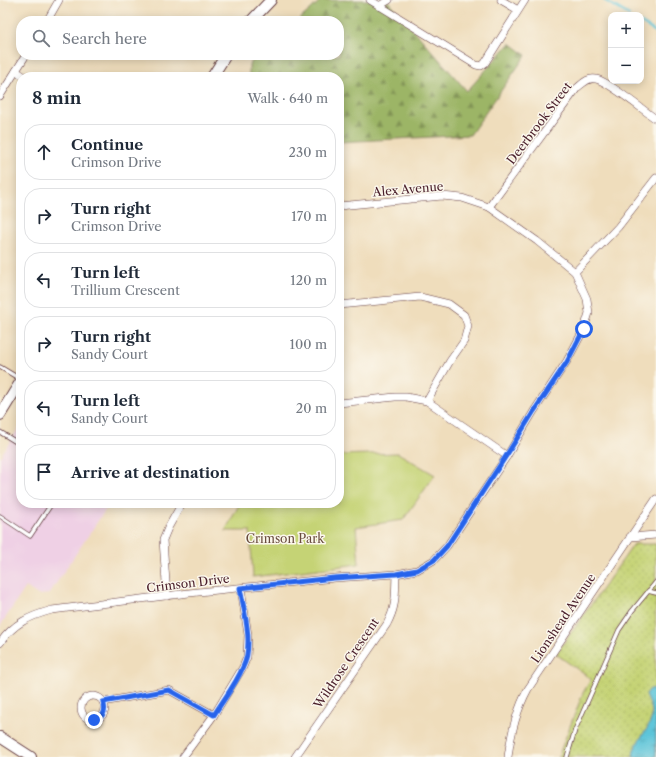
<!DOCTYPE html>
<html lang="en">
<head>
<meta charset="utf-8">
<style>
	body { margin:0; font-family:"Libre Caslon Text",serif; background:#f6f6f7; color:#1f2937 }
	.controls { position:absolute; right:12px; top:12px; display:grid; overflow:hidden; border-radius:8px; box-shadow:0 2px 10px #0003 }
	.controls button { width:36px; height:36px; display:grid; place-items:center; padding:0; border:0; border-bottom:1px solid #e0e1e3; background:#fff; color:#1f2937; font:20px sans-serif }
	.stop { position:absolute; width:12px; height:12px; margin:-9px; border:3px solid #2563eb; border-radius:50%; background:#fff }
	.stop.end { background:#2563eb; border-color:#fff; box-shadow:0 1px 4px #0008 }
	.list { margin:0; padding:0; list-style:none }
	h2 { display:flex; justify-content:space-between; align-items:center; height:52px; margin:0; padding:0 16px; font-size:17px }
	h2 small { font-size:13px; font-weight:400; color:#747a83 }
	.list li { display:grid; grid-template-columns:26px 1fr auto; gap:12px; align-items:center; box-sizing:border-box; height:56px; margin:0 8px 8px; padding:0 8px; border:1px solid #e0e1e3; border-radius:16px }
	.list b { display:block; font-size:15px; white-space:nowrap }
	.list p { margin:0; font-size:13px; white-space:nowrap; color:#747a83 }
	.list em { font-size:13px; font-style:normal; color:#747a83 }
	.icon { flex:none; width:22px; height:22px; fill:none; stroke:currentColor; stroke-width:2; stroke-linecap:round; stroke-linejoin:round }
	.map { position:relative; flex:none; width:656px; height:757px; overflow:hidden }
	.search { position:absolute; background:#fff; box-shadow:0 2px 10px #0003; left:16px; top:16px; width:328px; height:44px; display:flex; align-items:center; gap:10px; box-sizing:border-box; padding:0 14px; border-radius:16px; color:#747a83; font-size:15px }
	.panel { position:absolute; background:#fff; box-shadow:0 2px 10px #0003; left:16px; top:72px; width:328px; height:436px; border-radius:16px }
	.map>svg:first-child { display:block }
</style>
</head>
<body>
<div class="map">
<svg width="656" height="757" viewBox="0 0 656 757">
	<defs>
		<pattern id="grass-dots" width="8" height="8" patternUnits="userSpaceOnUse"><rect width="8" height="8" fill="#c5d375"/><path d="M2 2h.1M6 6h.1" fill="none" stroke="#abb565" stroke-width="1.8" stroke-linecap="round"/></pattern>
		<pattern id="forest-firs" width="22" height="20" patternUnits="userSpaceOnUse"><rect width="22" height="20" fill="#9cb566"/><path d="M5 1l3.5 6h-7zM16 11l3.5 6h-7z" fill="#819354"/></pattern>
		<pattern id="water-ripples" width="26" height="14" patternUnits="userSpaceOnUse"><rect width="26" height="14" fill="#5dc5d9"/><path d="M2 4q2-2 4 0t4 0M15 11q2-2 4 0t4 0" fill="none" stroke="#52a9ba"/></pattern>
	</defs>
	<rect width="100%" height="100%" fill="#fbf7ec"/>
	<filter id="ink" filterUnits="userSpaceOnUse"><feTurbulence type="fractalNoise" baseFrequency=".025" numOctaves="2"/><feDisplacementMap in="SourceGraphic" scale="8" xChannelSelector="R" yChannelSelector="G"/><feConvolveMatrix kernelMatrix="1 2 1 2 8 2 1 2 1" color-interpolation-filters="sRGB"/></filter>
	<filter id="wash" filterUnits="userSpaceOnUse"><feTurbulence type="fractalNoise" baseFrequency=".012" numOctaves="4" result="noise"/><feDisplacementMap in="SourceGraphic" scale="16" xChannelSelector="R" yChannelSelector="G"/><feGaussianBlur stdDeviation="0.9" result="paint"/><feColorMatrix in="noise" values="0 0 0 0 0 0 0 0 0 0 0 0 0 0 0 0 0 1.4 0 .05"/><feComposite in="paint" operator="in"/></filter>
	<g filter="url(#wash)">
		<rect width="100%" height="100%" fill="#efddbc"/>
		<!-- built -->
		<path fill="#efd0e5" d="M21,425V503H110L49,594L38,595L26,587L0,626V457Z"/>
		<!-- grass -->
		<path fill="url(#grass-dots)" stroke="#887950" d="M634,544H656V757H558L583,693L591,679L556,654Z"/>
		<!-- forest -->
		<path fill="url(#forest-firs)" stroke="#736a48" d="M321,0H387L467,91L510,43L526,55L470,135L339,142V77H249V64L260,55H339V21H298Z"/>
		<!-- park -->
		<path fill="#c5d375" stroke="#887950" d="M398,453L435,475L403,520L356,527L359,564L253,577L250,531H225L240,503H339V455Z"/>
		<!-- water -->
		<path fill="url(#water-ripples)" stroke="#547282" d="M656,688V757H633C633,740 653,729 652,712C652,706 647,700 646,694L650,689Z"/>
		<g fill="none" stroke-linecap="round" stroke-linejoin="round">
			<!-- stream -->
			<g stroke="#5dc5d9" stroke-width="2.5">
				<path d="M604,0L629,15"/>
				<path d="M641,23L656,32"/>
			</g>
		</g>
	</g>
	<g filter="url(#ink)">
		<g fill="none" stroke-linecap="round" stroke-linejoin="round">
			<!-- lane casing -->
			<g stroke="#633c41" stroke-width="5">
				<g id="lane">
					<path d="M0,367L20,379"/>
					<path d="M0,432L21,445"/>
					<path d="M0,516L30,536L52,503"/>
					<path d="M648,591L656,593"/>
					<path d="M567,757L575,730L619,630L632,611L656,582"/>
				</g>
			</g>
			<!-- street casing -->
			<g stroke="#633c41" stroke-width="8">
				<g id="street">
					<path d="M370,0L476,65L481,66L485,63L525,0"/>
					<path d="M501,0L518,10"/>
					<path d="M379,6L389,0"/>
					<path d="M47,21L59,0"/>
					<path d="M16,71L25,77"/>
					<path d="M0,96L26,55"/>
					<path d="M489,207L577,88C582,84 588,77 596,79C608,81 644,111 656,119"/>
					<path d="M575,272L618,227L656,178"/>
					<path d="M339,305L420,297L449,304L464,315L468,326L464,341L450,361L427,401"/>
					<path d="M339,403L395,397H406L427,401L507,456"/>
					<path d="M630,537L656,535"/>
					<path d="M167,596L163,540L168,528L182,503"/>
					<path d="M0,643C14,623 30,616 52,610L189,593L335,578L396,574L417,570L434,560L447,546L507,456L534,411L567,361L584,329L589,313L587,299L575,272L537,241L489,207L462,198L442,196L339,206"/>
					<circle cx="93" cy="708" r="12"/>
					<path d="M103,702L169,690L214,715"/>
					<path d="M183,757L214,715L243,667L247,657L248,635L241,588"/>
					<path d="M295,757L387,624C397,605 395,595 396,574"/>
					<path d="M508,757C511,733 516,711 528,689L656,499"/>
				</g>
			</g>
			<!-- secondary casing -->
			<g stroke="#633c41" stroke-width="12">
				<g id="secondary">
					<path d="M251,21L271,0"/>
					<path d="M212,77L226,55"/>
					<path d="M0,415L21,381"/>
					<path d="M0,737L31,757"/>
				</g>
			</g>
			<!-- lane -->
			<use href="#lane" stroke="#fff" stroke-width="3.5"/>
			<!-- street -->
			<use href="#street" stroke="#fff" stroke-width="7"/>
			<!-- secondary -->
			<use href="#secondary" stroke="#fff" stroke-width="10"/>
		</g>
	</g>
	<g fill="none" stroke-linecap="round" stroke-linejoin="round" filter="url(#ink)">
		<!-- route -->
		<path stroke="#2563eb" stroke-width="5" d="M94,720C103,718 107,711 103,702L169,690L214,715C224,699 236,684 243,667C254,645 244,611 240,588L334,578L396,574L417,570L434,560L447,546L506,456L534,411L567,362L584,329"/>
	</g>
	<g text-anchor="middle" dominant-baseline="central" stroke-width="3" stroke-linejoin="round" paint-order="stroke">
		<!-- street labels -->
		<g font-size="12" fill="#4a1f2b" stroke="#fbf7ec">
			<text transform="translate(539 123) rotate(-53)">Deerbrook Street</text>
			<text transform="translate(408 189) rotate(-5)">Alex Avenue</text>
			<text transform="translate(188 583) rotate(-7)">Crimson Drive</text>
			<text transform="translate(563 618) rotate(-56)">Lionshead Avenue</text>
			<text transform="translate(346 663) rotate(-56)">Wildrose Crescent</text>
		</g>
		<!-- park labels -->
		<g font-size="12" fill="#694c3e" stroke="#fbf7ec">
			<text x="285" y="538">Crimson Park</text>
		</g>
	</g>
</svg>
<div class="controls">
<button>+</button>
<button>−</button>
</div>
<div class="stop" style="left:584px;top:329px"></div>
<div class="stop end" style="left:94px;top:720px"></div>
<div class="search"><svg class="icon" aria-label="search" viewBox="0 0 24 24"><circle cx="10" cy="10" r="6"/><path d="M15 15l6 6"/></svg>Search here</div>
<section class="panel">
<h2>8 min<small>Walk · 640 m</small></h2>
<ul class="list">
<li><svg class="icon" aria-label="ahead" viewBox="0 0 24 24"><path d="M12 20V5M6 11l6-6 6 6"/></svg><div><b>Continue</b><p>Crimson Drive</p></div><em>230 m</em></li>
<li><svg class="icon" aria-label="right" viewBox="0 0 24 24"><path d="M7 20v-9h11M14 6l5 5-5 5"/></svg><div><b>Turn right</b><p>Crimson Drive</p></div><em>170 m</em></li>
<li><svg class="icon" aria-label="left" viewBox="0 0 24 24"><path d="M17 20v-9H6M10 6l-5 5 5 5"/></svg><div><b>Turn left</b><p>Trillium Crescent</p></div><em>120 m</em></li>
<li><svg class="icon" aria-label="right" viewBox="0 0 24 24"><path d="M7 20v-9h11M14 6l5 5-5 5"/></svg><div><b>Turn right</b><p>Sandy Court</p></div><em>100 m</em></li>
<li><svg class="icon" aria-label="left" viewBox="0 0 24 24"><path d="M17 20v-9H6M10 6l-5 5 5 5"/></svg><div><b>Turn left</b><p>Sandy Court</p></div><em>20 m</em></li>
<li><svg class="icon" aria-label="arrive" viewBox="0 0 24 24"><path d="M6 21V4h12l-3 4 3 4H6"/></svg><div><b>Arrive at destination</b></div></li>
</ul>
</section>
</div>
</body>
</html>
